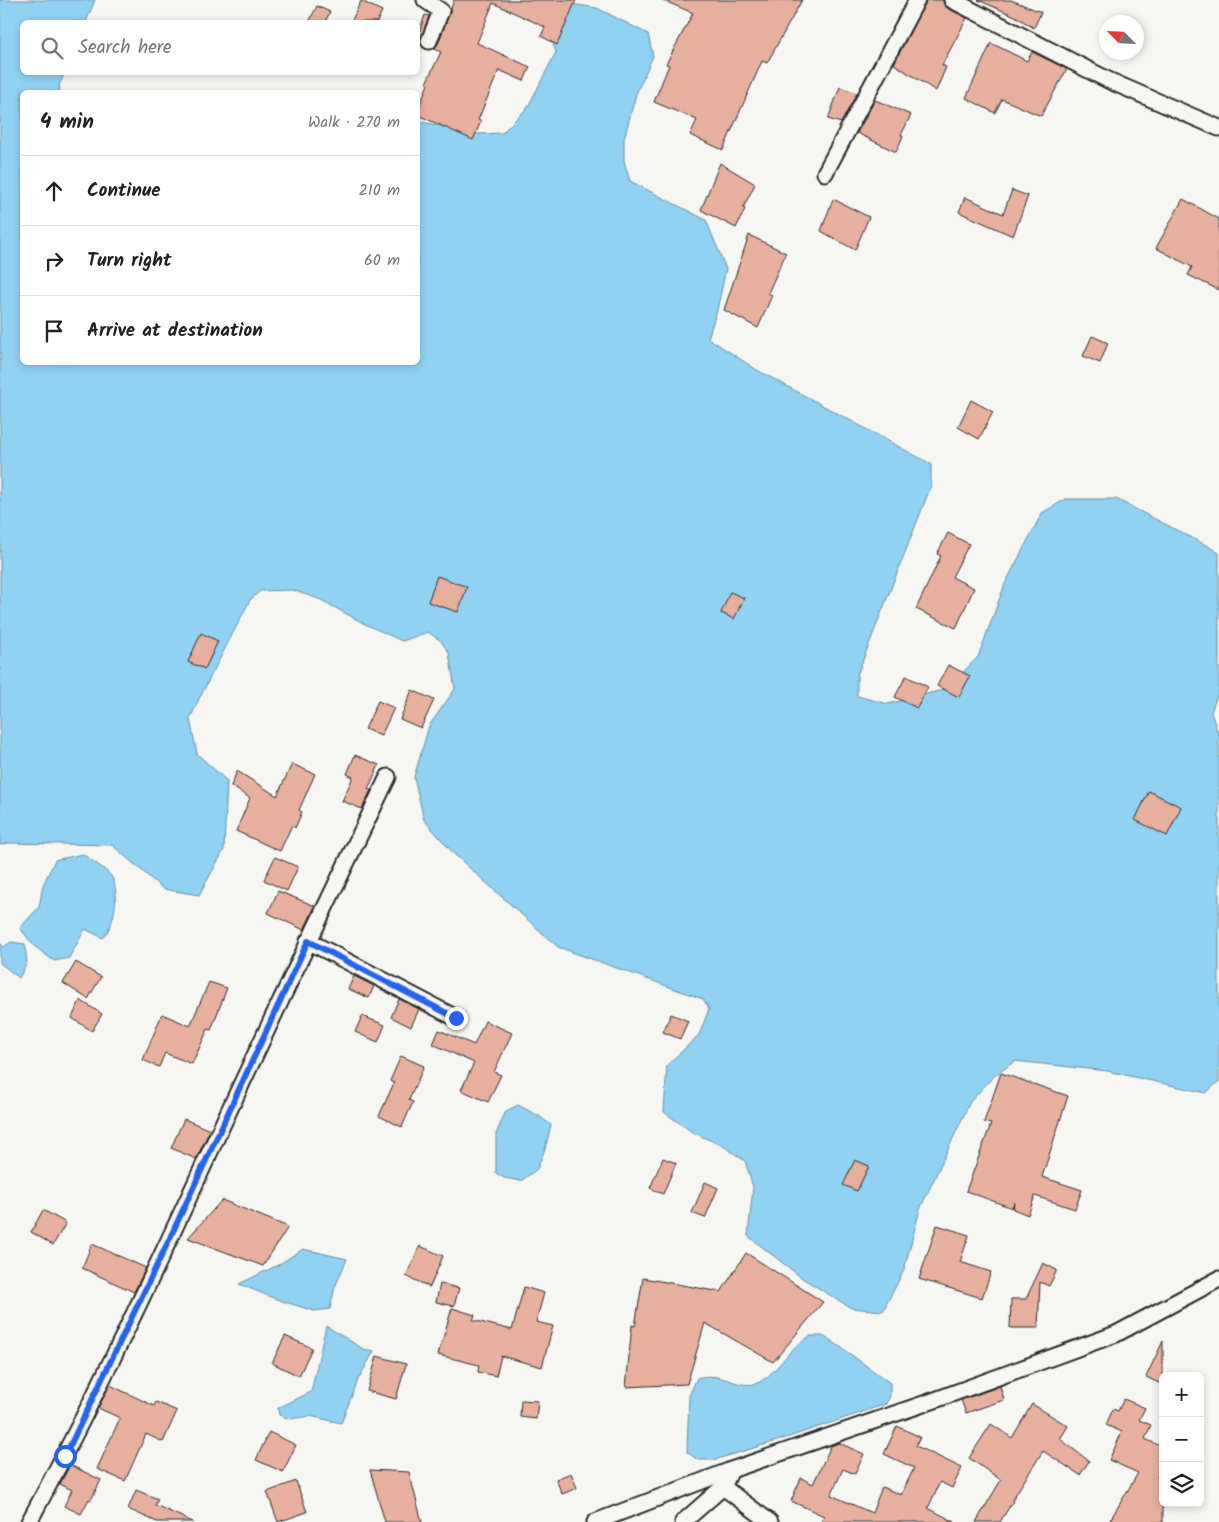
<!DOCTYPE html>
<html lang="en">
<head>
<meta charset="utf-8">
<style>
	body { margin:0; font-family:Kalam,sans-serif; background:#f2f2f2; color:#202124 }
	.controls { position:absolute; right:15px; bottom:15px; display:grid; overflow:hidden; border-radius:8px; box-shadow:0 2px 8px #0003 }
	.controls button { width:45px; height:45px; display:grid; place-items:center; padding:0; border:0; border-bottom:1px solid #e0e0e0; background:#fff; color:#202124; font:25px sans-serif }
	.compass { position:absolute; left:1099px; top:15px; width:45px; height:45px; border-radius:50%; background:#fff; box-shadow:0 2px 8px #0003; rotate:294deg }
	.stop { position:absolute; width:15px; height:15px; margin:-11px; border:4px solid #2563eb; border-radius:50%; background:#fff }
	.stop.end { background:#2563eb; border-color:#fff; box-shadow:0 1px 5px #0008 }
	.list { margin:0; padding:0; list-style:none }
	h2 { display:flex; justify-content:space-between; align-items:center; height:65px; margin:0; padding:0 20px; font-size:21px }
	h2 small { font-size:16px; font-weight:400; color:#757577 }
	.list li { display:grid; grid-template-columns:32px 1fr auto; gap:15px; align-items:center; box-sizing:border-box; height:70px; padding:0 20px; border-top:1px solid #e0e0e0 }
	.list b { display:block; font-size:19px; white-space:nowrap }
	.list em { font-size:16px; font-style:normal; color:#757577 }
	.icon { flex:none; width:28px; height:28px; fill:none; stroke:currentColor; stroke-width:2; stroke-linecap:round; stroke-linejoin:round }
	.map { position:relative; flex:none; width:1219px; height:1522px; overflow:hidden }
	.search { position:absolute; background:#fff; box-shadow:0 2px 8px #0003; left:20px; top:20px; width:400px; height:55px; display:flex; align-items:center; gap:12px; box-sizing:border-box; padding:0 18px; border-radius:8px; color:#757577; font-size:19px }
	.panel { position:absolute; background:#fff; box-shadow:0 2px 8px #0003; left:20px; top:90px; width:400px; height:275px; border-radius:8px }
	.map>svg:first-child { display:block }
</style>
</head>
<body>
<div class="map">
<svg width="1219" height="1522" viewBox="0 0 1219 1522">
	<rect width="100%" height="100%" fill="#f6f6f2"/>
	<filter id="ink" filterUnits="userSpaceOnUse"><feTurbulence type="fractalNoise" baseFrequency=".02" numOctaves="2"/><feDisplacementMap in="SourceGraphic" scale="10" xChannelSelector="R" yChannelSelector="G"/><feConvolveMatrix kernelMatrix="1 2 1 2 8 2 1 2 1" color-interpolation-filters="sRGB"/></filter>
	<g filter="url(#ink)">
		<!-- water -->
		<g fill="#91d1f2" stroke="#688fa2">
			<path d="M0,0H95L86,22H22V72L65,73L59,85L60,92H22V362H418V121L478,134L502,133L528,107L556,52L542,14L564,3L597,8L648,34L653,56L636,94L624,139V161L630,181L706,220L726,269L717,310L708,338L757,370L931,464V486L857,675V696L888,704L946,689L978,657L1005,584L1042,513L1066,499H1116L1208,546L1219,553V690L1211,712L1217,731L1219,732V1081L1206,1093L1107,1071L1015,1061L993,1077L970,1102L920,1209L904,1270L883,1311L851,1308L802,1278L748,1236L753,1187L745,1161L725,1147L692,1132L664,1112L667,1065L699,1035L709,1009L703,999L558,947L455,855L424,820L414,777L429,726L455,689L449,653L441,641L428,632L402,641L365,624L321,600L293,590L260,591L250,600L198,701L190,719L197,754L227,781L224,850L199,895L163,889L112,845L9,843L0,845Z"/>
			<path d="M83,854C90,860 106,869 111,876C121,891 114,926 103,938L85,929L69,958L54,961L34,946L20,928L39,907L43,885L55,860Z"/>
			<path d="M11,942L25,944L27,963L19,978L0,963V943L4,947Z"/>
			<path d="M518,1105L539,1116L551,1125L545,1149L537,1169L521,1181L504,1178L496,1173V1134L506,1111Z"/>
			<path d="M303,1249L347,1259L335,1287L330,1309L314,1311L276,1299L239,1284L278,1265Z"/>
			<path d="M326,1326L363,1349L374,1351L358,1380L341,1423L310,1416L290,1419L279,1415L278,1408L311,1392Z"/>
			<path d="M810,1336H822L832,1341L890,1383V1396L886,1404L780,1440L714,1460H698L687,1452L689,1396L697,1378C721,1371 735,1388 754,1384C769,1381 785,1356 797,1345C801,1342 806,1339 810,1336Z"/>
		</g>
		<!-- building -->
		<g fill="#e7af9e" stroke="#2b2b2b">
			<path d="M454,0H576L557,45L541,36L545,27L493,3L477,43L530,67L524,81L499,70L478,120L481,121L473,140L418,115V110L428,84L426,83L441,52L434,49L438,44Z"/>
			<path d="M662,0H802L767,63L762,61L723,150L690,135L697,120L654,102L669,65L666,64L693,13Z"/>
			<path d="M926,0H943L944,5L947,8L967,18L942,65L946,67L936,91L894,64Z"/>
			<path d="M978,0H1011L1041,12L1034,28L1015,16Z"/>
			<path d="M361,1L382,11L377,22H351Z"/>
			<path d="M317,6L330,12L325,22H309Z"/>
			<path d="M425,15L429,16L420,42L418,41V35Z"/>
			<path d="M991,43L1027,61L1032,52L1067,69L1041,116L1002,99L995,113L966,98Z"/>
			<path d="M840,87L857,93L841,123L828,119Z"/>
			<path d="M875,100L911,115L901,135L903,136L896,152L857,133Z"/>
			<path d="M720,163L755,184L743,208L745,209L736,228L701,210Z"/>
			<path d="M1012,190L1028,196L1013,236L959,212L965,197L1003,214Z"/>
			<path d="M833,199L869,217L855,250L821,231Z"/>
			<path d="M1183,199L1219,219V290L1188,275L1192,267L1156,248Z"/>
			<path d="M749,235L786,253L768,293L772,295L758,328L724,310Z"/>
			<path d="M1092,336L1108,343L1100,363L1083,356Z"/>
			<path d="M971,400L993,412L979,439L958,427Z"/>
			<path d="M948,533L969,544L952,577L974,588L956,628L916,609L941,556L937,554Z"/>
			<path d="M437,576L467,587L458,612L428,602Z"/>
			<path d="M730,592L744,598L734,619L721,613Z"/>
			<path d="M201,633L218,641L205,669L188,662Z"/>
			<path d="M948,665L970,676L959,697L937,686Z"/>
			<path d="M906,676L928,687L917,708L895,697Z"/>
			<path d="M412,690L434,700L421,728L400,719Z"/>
			<path d="M378,701L394,708L381,736L365,729Z"/>
			<path d="M355,755L379,765L368,789L371,790L362,809L342,801L353,777L347,774Z"/>
			<path d="M292,764L315,774L299,810L302,812L295,828L292,825L280,851L236,831L250,798L231,786L237,771L277,796Z"/>
			<path d="M1149,791L1181,807L1167,836L1135,820Z"/>
			<path d="M275,857L298,867L287,891L264,880Z"/>
			<path d="M278,891L315,906L304,930L268,913Z"/>
			<path d="M76,962L101,977L88,999L63,983Z"/>
			<path d="M354,976L374,986L369,998L348,989Z"/>
			<path d="M209,982L227,988L211,1030L208,1029L192,1064L165,1053L159,1067L143,1060L162,1014L190,1026Z"/>
			<path d="M399,999L419,1009L411,1027L391,1017Z"/>
			<path d="M80,1000L102,1014L92,1031L72,1018Z"/>
			<path d="M671,1014L688,1021L680,1039L663,1032Z"/>
			<path d="M362,1016L385,1025L378,1042L355,1032Z"/>
			<path d="M485,1021L512,1033L494,1072L501,1075L488,1102L461,1090L474,1063L433,1044L439,1030L474,1045Z"/>
			<path d="M401,1056L424,1066L409,1100L413,1102L402,1127L379,1116L394,1083L390,1081Z"/>
			<path d="M1001,1073L1068,1096L1042,1177L1082,1190L1075,1209L1035,1196L1028,1215L1013,1209L1014,1202L1012,1208L966,1191L991,1124L984,1122Z"/>
			<path d="M184,1119L210,1130L196,1159L171,1148Z"/>
			<path d="M663,1158L676,1163L663,1194L650,1188Z"/>
			<path d="M855,1160L869,1166L857,1191L843,1185Z"/>
			<path d="M705,1182L718,1188L705,1218L692,1213Z"/>
			<path d="M222,1200L288,1227L263,1266L188,1238Z"/>
			<path d="M43,1210L66,1223L53,1245L31,1232Z"/>
			<path d="M937,1225L969,1235L960,1262L991,1272L982,1298L919,1279Z"/>
			<path d="M92,1244L146,1268L134,1292L82,1268Z"/>
			<path d="M420,1246L443,1256L430,1287L406,1276Z"/>
			<path d="M746,1253L823,1302L773,1362L705,1323L687,1384L626,1387L632,1325L635,1326L643,1278L721,1292Z"/>
			<path d="M1043,1263L1057,1270L1049,1286L1040,1282L1038,1328H1010L1011,1299H1026Z"/>
			<path d="M440,1284L459,1288L454,1306L436,1302Z"/>
			<path d="M524,1287L544,1293L536,1322L553,1326L542,1367L501,1356L496,1376L478,1372L479,1365L438,1355L452,1308L475,1315L473,1320L512,1330Z"/>
			<path d="M285,1336L312,1348L299,1376L272,1363Z"/>
			<path d="M1163,1341V1385L1146,1377Z"/>
			<path d="M377,1356L406,1364L396,1399L367,1391Z"/>
			<path d="M110,1385L154,1406L156,1402L177,1411L163,1442L146,1434L125,1481L97,1469L120,1418L98,1408Z"/>
			<path d="M1000,1386L1004,1400L966,1413L961,1400Z"/>
			<path d="M1124,1399L1145,1408L1139,1420L1151,1425L1145,1439L1163,1447V1465L1157,1477L1163,1479V1522H1109L1138,1473L1109,1460L1122,1432L1106,1425L1113,1409L1118,1411Z"/>
			<path d="M521,1400L538,1401L536,1419L520,1417Z"/>
			<path d="M1032,1404L1068,1426L1060,1439L1089,1461L1080,1475L1043,1451L1012,1500L1013,1501L1000,1522H976L1001,1480L969,1458L991,1424L1012,1438Z"/>
			<path d="M897,1426L920,1437L916,1446L962,1468L952,1488L940,1482L928,1508L955,1522H821L824,1516L791,1501L801,1478L813,1484L831,1446L839,1443L864,1454L855,1474L843,1469L831,1495L872,1513L882,1487L901,1495L914,1468L884,1454Z"/>
			<path d="M269,1432L296,1445L283,1472L256,1460Z"/>
			<path d="M70,1465L101,1480L91,1500L89,1499L81,1514L64,1506L72,1490L60,1484Z"/>
			<path d="M370,1470L409,1472L422,1522H385Z"/>
			<path d="M571,1473L577,1488L562,1494L556,1479Z"/>
			<path d="M296,1481L307,1512L278,1522L267,1492Z"/>
			<path d="M136,1490L158,1499L155,1505L193,1522H157L128,1509Z"/>
		</g>
		<g fill="none" stroke-linecap="round" stroke-linejoin="round">
			<!-- minor casing -->
			<g stroke="#2b2b2b" stroke-width="19">
				<g id="minor">
					<path d="M425,0L441,11L429,41"/>
					<path d="M952,0L1110,81L1219,128"/>
					<path d="M825,173L917,0"/>
					<path d="M308,941L456,1018"/>
					<path d="M723,1487L770,1522"/>
					<path d="M29,1522C98,1394 159,1262 220,1130C275,1012 331,894 388,777"/>
					<path d="M595,1522L731,1470L935,1400L1116,1334L1219,1279"/>
					<path d="M683,1522L723,1487L731,1470"/>
				</g>
			</g>
			<!-- minor -->
			<use href="#minor" stroke="#f6f6f2" stroke-width="15"/>
		</g>
	</g>
	<g fill="none" stroke-linecap="round" stroke-linejoin="round" filter="url(#ink)">
		<!-- route -->
		<path stroke="#2563eb" stroke-width="6" d="M65,1456L169,1240L308,941L456,1018"/>
	</g>
</svg>
<div class="controls">
<button>+</button>
<button>−</button>
<button><svg class="icon" aria-label="layers" viewBox="0 0 24 24"><path d="M12 4l9 5-9 5-9-5zM3 14l9 5 9-5"/></svg></button>
</div>
<svg class="compass" viewBox="-18 -18 36 36"><path d="M0-13l5 13h-10z" fill="#e53935"/><path d="M0 13l5-13h-10z" fill="#757577"/></svg>
<div class="stop" style="left:65px;top:1456px"></div>
<div class="stop end" style="left:456px;top:1018px"></div>
<div class="search"><svg class="icon" aria-label="search" viewBox="0 0 24 24"><circle cx="10" cy="10" r="6"/><path d="M15 15l6 6"/></svg>Search here</div>
<section class="panel">
<h2>4 min<small>Walk · 270 m</small></h2>
<ul class="list">
<li><svg class="icon" aria-label="ahead" viewBox="0 0 24 24"><path d="M12 20V5M6 11l6-6 6 6"/></svg><div><b>Continue</b></div><em>210 m</em></li>
<li><svg class="icon" aria-label="right" viewBox="0 0 24 24"><path d="M7 20v-9h11M14 6l5 5-5 5"/></svg><div><b>Turn right</b></div><em>60 m</em></li>
<li><svg class="icon" aria-label="arrive" viewBox="0 0 24 24"><path d="M6 21V4h12l-3 4 3 4H6"/></svg><div><b>Arrive at destination</b></div></li>
</ul>
</section>
</div>
</body>
</html>
